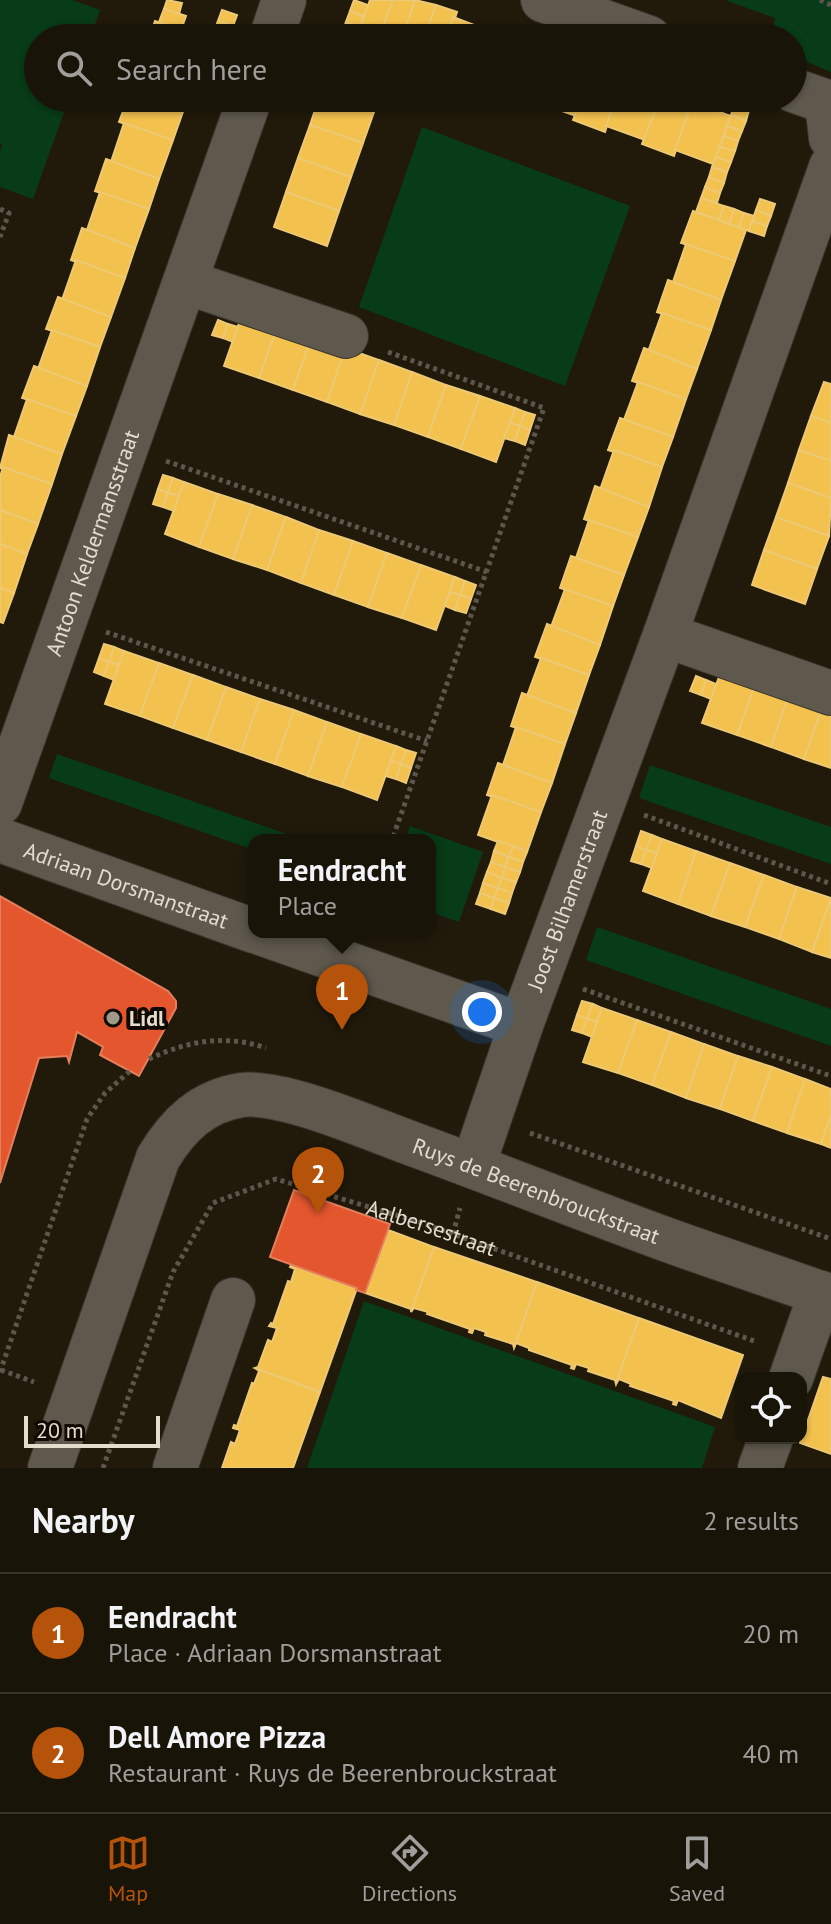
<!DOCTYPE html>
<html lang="en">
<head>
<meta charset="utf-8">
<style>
	body { margin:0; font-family:"PT Sans",sans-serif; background:#221d12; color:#f1f3f6 }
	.controls { position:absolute; right:24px; bottom:24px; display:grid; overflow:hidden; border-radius:16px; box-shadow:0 2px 6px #0004 }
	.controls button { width:72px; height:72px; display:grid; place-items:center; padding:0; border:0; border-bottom:2px solid #373329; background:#191408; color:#f1f3f6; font:40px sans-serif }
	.scale { position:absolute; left:24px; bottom:20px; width:136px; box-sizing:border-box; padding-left:8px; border:4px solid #e4dccc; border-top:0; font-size:22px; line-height:28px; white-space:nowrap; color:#e4dccc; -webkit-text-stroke:6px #0e0901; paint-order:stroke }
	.you { position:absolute; left:482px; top:1012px; width:28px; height:28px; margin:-20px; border:6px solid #fff; border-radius:50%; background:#1a73e8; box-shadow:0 0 0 12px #1a73e833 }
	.badge { display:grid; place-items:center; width:52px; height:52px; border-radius:50%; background:#b45309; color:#fff; font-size:26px; font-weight:700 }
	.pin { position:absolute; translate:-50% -66px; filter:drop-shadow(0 2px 4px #0008) }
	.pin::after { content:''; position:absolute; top:42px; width:28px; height:24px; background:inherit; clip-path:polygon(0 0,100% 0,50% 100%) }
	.popup { position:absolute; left:248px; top:834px; width:188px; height:104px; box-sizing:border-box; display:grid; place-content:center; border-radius:16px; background:#191408; filter:drop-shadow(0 2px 6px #0005); font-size:26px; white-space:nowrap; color:#9f9e9c }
	.popup b { font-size:30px; color:#f1f3f6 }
	.popup::after { content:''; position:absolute; left:50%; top:100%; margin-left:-16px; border:16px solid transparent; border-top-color:#191408 }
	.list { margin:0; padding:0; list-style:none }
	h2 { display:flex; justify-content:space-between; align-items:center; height:104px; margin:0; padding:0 32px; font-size:34px }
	h2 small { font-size:26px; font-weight:400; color:#9f9e9c }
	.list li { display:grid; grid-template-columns:52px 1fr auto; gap:24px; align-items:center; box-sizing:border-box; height:120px; padding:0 32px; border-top:2px solid #373329 }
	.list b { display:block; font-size:30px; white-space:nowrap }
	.list p { margin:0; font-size:26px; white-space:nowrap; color:#9f9e9c }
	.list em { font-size:26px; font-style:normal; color:#9f9e9c }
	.icon { flex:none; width:44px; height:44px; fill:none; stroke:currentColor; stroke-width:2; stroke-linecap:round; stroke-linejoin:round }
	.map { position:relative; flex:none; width:831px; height:1468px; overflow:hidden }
	.search { position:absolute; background:#191408; box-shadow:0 2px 6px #0004; left:24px; right:24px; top:24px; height:88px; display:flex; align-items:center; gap:20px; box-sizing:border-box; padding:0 28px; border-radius:44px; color:#9f9e9c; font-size:30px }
	.sheet { height:344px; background:#191408 }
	nav { display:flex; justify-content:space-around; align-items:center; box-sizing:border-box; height:112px; border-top:2px solid #373329; background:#191408; font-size:22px; color:#9f9e9c }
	nav a { display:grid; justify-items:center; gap:4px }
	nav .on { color:#b45309 }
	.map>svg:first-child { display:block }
</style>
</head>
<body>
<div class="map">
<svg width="831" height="1468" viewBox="0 0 831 1468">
	<rect width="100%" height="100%" fill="#211a0b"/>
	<!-- green -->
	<g fill="#083b17">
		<path d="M0,0H72L100,10L90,38H38V98H69L33,199L0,187V152L2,145L0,144Z"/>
		<path d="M725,0H831V72L793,56V38H772L775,18Z"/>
		<path d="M422,127L630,206L565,386L359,307Z"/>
		<path d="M57,754L304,840H254V850L49,778Z"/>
		<path d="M650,765L831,827V864L639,798Z"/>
		<path d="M410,826L483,852L459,922L430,912V840H405Z"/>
		<path d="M597,927L831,1009V1046L586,960Z"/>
		<path d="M364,1301L715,1427L702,1468H307Z"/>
	</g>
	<!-- homes -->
	<g fill="#f2c14e" stroke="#eec974" stroke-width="2">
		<path d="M167,0L182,3L179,14L164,9Z"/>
		<path d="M354,0L368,5L364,17L350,11Z"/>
		<path d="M370,0H393L380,35L360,27Z"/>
		<path d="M393,0H415L402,38L380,35Z"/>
		<path d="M415,0L436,5L424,38H402Z"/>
		<path d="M436,5L457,12L455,18L453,17L446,38H424Z"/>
		<path d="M164,9L186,16L181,30L159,22Z"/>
		<path d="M222,10L237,15L233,26L218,21Z"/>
		<path d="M350,11L364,17L360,27L346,22Z"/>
		<path d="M453,17L485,29L482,38H446Z"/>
		<path d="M155,21L181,30L203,38H149Z"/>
		<path d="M218,21L233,26L230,36L214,31Z"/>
		<path d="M346,22L360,27L389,38H340Z"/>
		<path d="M128,98H151L184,109L173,140L119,122Z"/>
		<path d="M151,98H188L184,109Z"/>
		<path d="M319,98H344L375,109L363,143L310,125Z"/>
		<path d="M344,98H379L375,109Z"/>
		<path d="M538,98H582L576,116L537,102Z"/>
		<path d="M582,98H616L605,132L573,120Z"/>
		<path d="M616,98H660L645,140L606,126Z"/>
		<path d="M660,98H681L692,102L674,156L642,144Z"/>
		<path d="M692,102L731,116L713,164L675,150Z"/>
		<path d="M735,104L749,110L746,121L731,115Z"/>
		<path d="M731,115L746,121L742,131L727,126Z"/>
		<path d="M124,123L173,140L159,179L111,162Z"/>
		<path d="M310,125L363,143L351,177L298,158Z"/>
		<path d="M727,126L742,131L738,141L724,136Z"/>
		<path d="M724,136L738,141L735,151L720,147Z"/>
		<path d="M720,147L735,151L731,162L716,157Z"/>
		<path d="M716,157L731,162L727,172L712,167Z"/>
		<path d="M298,158L351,177L339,211L286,192Z"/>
		<path d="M106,159L159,179L149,209L95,191Z"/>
		<path d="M712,167L727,172L724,183L709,177Z"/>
		<path d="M709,177L724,183L720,193L705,187Z"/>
		<path d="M705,187L720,193L717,203L701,198Z"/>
		<path d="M100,192L149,209L135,248L87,230Z"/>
		<path d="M286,192L339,211L327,246L274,227Z"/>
		<path d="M701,198L724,206L719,220L696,212Z"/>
		<path d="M760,199L775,204L771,216L756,210Z"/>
		<path d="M724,206L734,209L729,224L719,220Z"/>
		<path d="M734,209L744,213L739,227L729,224Z"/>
		<path d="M756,210L771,216L767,226L752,221Z"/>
		<path d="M693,211L746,230L735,261L681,243Z"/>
		<path d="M744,213L754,216L749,231L739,227Z"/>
		<path d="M752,221L767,226L764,236L749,231Z"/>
		<path d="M82,228L135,248L125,278L71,260Z"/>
		<path d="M686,244L735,261L721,300L673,282Z"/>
		<path d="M76,260L125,278L111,317L62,300Z"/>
		<path d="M668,280L721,300L711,330L657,312Z"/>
		<path d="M58,297L111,317L100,347L46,329Z"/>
		<path d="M243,312L278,325L259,378L224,366Z"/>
		<path d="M662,313L711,330L697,369L648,352Z"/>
		<path d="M218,320L228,324L223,338L212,335Z"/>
		<path d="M228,324L238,327L233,342L223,338Z"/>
		<path d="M278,325L312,336L293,390L259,378Z"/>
		<path d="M52,330L100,347L87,386L38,369Z"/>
		<path d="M312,336L345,348L327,402L293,390Z"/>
		<path d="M345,348L379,360L360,414L327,402Z"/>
		<path d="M644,348L697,369L686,399L632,381Z"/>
		<path d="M379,360L412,372L394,425L360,414Z"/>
		<path d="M34,366L87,386L76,416L22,398Z"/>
		<path d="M412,372L446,385L428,437L394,425Z"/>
		<path d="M638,382L686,399L673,437L624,420Z"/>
		<path d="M824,382L831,384V423L811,416Z"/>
		<path d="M446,385L480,396L461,449L428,437Z"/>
		<path d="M480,396L515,408L496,462L461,449Z"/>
		<path d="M27,399L76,416L62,454L14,437Z"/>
		<path d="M515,408L525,412L520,426L510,423Z"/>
		<path d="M525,412L535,415L530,430L520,426Z"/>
		<path d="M811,416L831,423V461L799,450Z"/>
		<path d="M620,418L673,437L662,467L608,450Z"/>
		<path d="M510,423L520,426L515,441L504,438Z"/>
		<path d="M520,426L530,430L525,445L515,441Z"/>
		<path d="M9,435L62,454L52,484L0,468Z"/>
		<path d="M614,450L662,467L649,507L600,490Z"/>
		<path d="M799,450L831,461V498L788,483Z"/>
		<path d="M3,467L52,484L38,524L0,510V477Z"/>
		<path d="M163,475L173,478L168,493L158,489Z"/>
		<path d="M173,478L184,482L179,496L168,493Z"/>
		<path d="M184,482L218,494L199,547L165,534Z"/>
		<path d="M788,483L831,498L829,536L776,517Z"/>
		<path d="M595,486L649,507L638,537L584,519Z"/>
		<path d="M158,489L168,493L163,507L153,504Z"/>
		<path d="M168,493L179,496L174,511L163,507Z"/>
		<path d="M218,494L252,505L233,559L199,547Z"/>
		<path d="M252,505L286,517L267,570L233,559Z"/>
		<path d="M0,510L38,524L27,554L0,544Z"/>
		<path d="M286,517L319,530L301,583L267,570Z"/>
		<path d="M776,517L829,536L817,569L764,550Z"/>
		<path d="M589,520L638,537L624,575L576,558Z"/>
		<path d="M319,530L353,541L334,595L301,583Z"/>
		<path d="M353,541L387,553L368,607L334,595Z"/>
		<path d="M0,544L27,554L14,593L0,588Z"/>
		<path d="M764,550L817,569L805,604L752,585Z"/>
		<path d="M387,553L421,565L402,618L368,607Z"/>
		<path d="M571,556L624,575L613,606L560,588Z"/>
		<path d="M421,565L455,577L436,630L402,618Z"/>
		<path d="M455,577L465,581L460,595L450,592Z"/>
		<path d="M465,581L476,585L471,599L460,595Z"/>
		<path d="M0,588L14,593L3,623L0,622Z"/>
		<path d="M565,589L613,606L600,645L551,627Z"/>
		<path d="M450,592L460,595L455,610L445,606Z"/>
		<path d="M460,595L471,599L466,613L455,610Z"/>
		<path d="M547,624L600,645L589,675L535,657Z"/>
		<path d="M104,644L114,647L109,662L99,658Z"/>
		<path d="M114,647L124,651L119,665L109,662Z"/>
		<path d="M124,651L159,663L140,716L105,704Z"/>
		<path d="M99,658L109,662L104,676L94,672Z"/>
		<path d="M541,658L589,675L576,713L527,696Z"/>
		<path d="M109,662L119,665L114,680L104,676Z"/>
		<path d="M159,663L193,675L173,728L140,716Z"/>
		<path d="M722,669L756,682L737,735L702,723Z"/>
		<path d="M193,675L226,687L207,740L173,728Z"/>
		<path d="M696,676L706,680L701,695L690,691Z"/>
		<path d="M706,680L716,684L711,699L701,695Z"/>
		<path d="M756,682L789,694L771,747L737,735Z"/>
		<path d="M226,687L260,699L241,752L207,740Z"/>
		<path d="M522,693L576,713L565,744L511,726Z"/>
		<path d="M789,694L823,705L804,759L771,747Z"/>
		<path d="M260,699L294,710L275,764L241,752Z"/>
		<path d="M823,705L831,708V768L804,759Z"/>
		<path d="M294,710L327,722L308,776L275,764Z"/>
		<path d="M327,722L361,734L342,787L308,776Z"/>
		<path d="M516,727L565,744L552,783L503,765Z"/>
		<path d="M361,734L396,746L377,800L342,787Z"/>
		<path d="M396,746L406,750L401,764L391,761Z"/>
		<path d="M406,750L416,753L411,768L401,764Z"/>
		<path d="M391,761L401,764L396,779L386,776Z"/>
		<path d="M498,763L552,783L541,812L487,795Z"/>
		<path d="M401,764L411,768L406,783L396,779Z"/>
		<path d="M492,795L541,812L527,852L478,835Z"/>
		<path d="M641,831L652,835L646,850L636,846Z"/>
		<path d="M652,835L662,839L657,853L646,850Z"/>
		<path d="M662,839L696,851L678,904L643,891Z"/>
		<path d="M498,841L513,846L509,857L494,851Z"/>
		<path d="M513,846L527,852L523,862L509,857Z"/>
		<path d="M636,846L646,850L641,864L631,861Z"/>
		<path d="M646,850L657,853L652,868L641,864Z"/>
		<path d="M494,851L509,857L505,867L491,862Z"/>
		<path d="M696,851L730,863L711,916L678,904Z"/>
		<path d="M509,857L523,862L520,872L505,867Z"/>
		<path d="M491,862L505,867L502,878L487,872Z"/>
		<path d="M730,863L764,875L745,927L711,916Z"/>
		<path d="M505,867L520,872L516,882L502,878Z"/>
		<path d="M487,872L502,878L498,888L483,883Z"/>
		<path d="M764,875L797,887L779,939L745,927Z"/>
		<path d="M502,878L516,882L512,893L498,888Z"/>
		<path d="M483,883L498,888L494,898L480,893Z"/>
		<path d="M797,887L831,898L812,952L779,939Z"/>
		<path d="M498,888L512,893L509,903L494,898Z"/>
		<path d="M480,893L494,898L491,909L476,904Z"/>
		<path d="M494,898L509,903L505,914L491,909Z"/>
		<path d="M831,899V958L812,952Z"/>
		<path d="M582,1001L593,1004L587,1019L577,1015Z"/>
		<path d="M593,1004L602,1008L597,1022L587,1019Z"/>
		<path d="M602,1008L637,1020L618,1073L583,1062Z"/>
		<path d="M577,1015L587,1019L582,1033L572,1030Z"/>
		<path d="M587,1019L597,1022L592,1037L582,1033Z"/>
		<path d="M637,1020L671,1032L652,1085L618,1073Z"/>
		<path d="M671,1032L704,1044L686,1098L652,1085Z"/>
		<path d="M704,1044L738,1056L720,1109L686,1098Z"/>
		<path d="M738,1056L772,1067L753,1121L720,1109Z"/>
		<path d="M772,1067L805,1079L787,1133L753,1121Z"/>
		<path d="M805,1079L831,1089V1114L821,1144L787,1133Z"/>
		<path d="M831,1114V1148L821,1144Z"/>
		<path d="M388,1230L434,1247L411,1312V1309L365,1293Z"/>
		<path d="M434,1247L537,1282L514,1348L513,1344L485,1335L486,1332L474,1328L472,1333L469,1332L470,1329L427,1314L428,1312L414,1308L411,1312Z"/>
		<path d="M291,1265L357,1288L320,1392L255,1368L258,1367L268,1340L272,1342L277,1328L269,1326L271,1323L273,1324L288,1281L291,1282L295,1269L290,1267Z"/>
		<path d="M537,1282L639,1318L616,1384L615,1380L588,1371L589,1368L576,1364L574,1369L571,1368L572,1365L529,1350V1348L516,1343L514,1348Z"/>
		<path d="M639,1318L743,1355L721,1418L678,1400L676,1405L673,1404L674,1401L630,1386L631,1384L619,1379L616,1384Z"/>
		<path d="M255,1368L320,1392L293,1468H222L231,1442L235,1444L240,1430L233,1428L234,1425L237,1426L252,1383L254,1384L259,1371Z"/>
		<path d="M823,1377L831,1379V1454L800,1443Z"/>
	</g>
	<!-- shops -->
	<g fill="#e4572e" stroke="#e47f5d" stroke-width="2">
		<path d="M0,896L168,991L176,1001V1008L139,1076L100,1055L103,1047L77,1032L69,1062L67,1056L39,1058L0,1183Z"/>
		<path d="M294,1190L390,1224L365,1293L356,1290L357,1288L270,1257Z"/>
	</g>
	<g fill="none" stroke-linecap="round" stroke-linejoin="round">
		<!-- minor casing -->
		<g stroke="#3a352b" stroke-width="46">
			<g id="minor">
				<path d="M543,0L649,38"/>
				<path d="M271,38L284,0"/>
				<path d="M793,90L827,102L831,138"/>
				<path d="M186,282L346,336"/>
				<path d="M665,635L831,693"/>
				<path id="s2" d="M0,803L250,98"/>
				<path id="s3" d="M0,840L254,931"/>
				<path d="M258,932L521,1025"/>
				<path id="s4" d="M473,1166L521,1025L665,635L831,167"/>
				<path d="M791,1378L821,1293"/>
				<path id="s5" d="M50,1468L158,1158C178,1125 202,1101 242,1095C282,1090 369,1128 410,1143C495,1174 580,1208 665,1239C720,1259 776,1277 831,1297"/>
				<path d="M175,1468L233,1300"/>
				<path d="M760,1468L771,1438"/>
			</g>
		</g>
		<!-- path -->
		<g stroke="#5c564c" stroke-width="5" stroke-dasharray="4 4" stroke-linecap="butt">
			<path d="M820,0L831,5"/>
			<path d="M0,209L9,213L0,237"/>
			<path d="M388,352L544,408L392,840"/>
			<path d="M166,461L487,572"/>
			<path d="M106,632L427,741"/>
			<path d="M644,815L831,884"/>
			<path d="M583,989L831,1076"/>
			<path d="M149,1059C187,1041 225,1034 266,1048"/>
			<path d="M530,1133L831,1239"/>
			<path d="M453,1234L460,1208"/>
			<path d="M1,1370L34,1382"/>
			<path d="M0,1372L87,1119L105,1093L130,1071"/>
			<path id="s1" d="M103,1468L173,1272L213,1203L276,1179L422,1223L757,1342"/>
		</g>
		<!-- minor -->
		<use href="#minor" stroke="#5e584d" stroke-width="44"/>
	</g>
	<!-- markers -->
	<circle fill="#a09888" stroke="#0e0901" stroke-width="3" cx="113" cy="1018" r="8"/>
	<g text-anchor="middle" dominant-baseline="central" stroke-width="8" stroke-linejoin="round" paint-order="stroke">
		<!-- street labels -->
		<g font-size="22" fill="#e4dccc" stroke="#0e0901">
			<text stroke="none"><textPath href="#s2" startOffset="276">Antoon Keldermansstraat</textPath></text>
			<text stroke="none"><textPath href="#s3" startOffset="134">Adriaan Dorsmanstraat</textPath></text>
			<text stroke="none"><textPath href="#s4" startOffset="282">Joost Bilhamerstraat</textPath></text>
			<text stroke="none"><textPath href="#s5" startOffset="748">Ruys de Beerenbrouckstraat</textPath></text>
			<text stroke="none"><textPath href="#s1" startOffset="518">Aalbersestraat</textPath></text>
		</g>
		<!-- poi labels -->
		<g font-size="22" font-weight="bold" fill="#e4dccc" stroke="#0e0901" text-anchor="start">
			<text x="129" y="1018">Lidl</text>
		</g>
	</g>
</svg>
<div class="controls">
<button><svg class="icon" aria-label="locate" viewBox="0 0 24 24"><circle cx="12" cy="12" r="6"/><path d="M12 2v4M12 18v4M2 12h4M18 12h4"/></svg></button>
</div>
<div class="scale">20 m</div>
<div class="you"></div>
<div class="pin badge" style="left:342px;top:1030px">1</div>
<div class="popup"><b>Eendracht</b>Place</div>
<div class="pin badge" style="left:318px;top:1213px">2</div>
<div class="search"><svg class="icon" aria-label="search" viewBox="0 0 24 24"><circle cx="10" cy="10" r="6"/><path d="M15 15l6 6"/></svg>Search here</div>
</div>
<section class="sheet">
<h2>Nearby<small>2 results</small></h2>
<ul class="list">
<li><span class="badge">1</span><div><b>Eendracht</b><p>Place · Adriaan Dorsmanstraat</p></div><em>20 m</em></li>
<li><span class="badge">2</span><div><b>Dell Amore Pizza</b><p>Restaurant · Ruys de Beerenbrouckstraat</p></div><em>40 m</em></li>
</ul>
</section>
<nav>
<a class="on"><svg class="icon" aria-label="map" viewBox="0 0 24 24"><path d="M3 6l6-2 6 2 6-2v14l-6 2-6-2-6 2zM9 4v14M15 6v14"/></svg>Map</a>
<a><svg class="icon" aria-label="directions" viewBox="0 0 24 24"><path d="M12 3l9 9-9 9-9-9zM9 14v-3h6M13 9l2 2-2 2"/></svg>Directions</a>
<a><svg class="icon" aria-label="saved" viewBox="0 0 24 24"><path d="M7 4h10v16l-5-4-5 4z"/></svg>Saved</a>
</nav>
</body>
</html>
